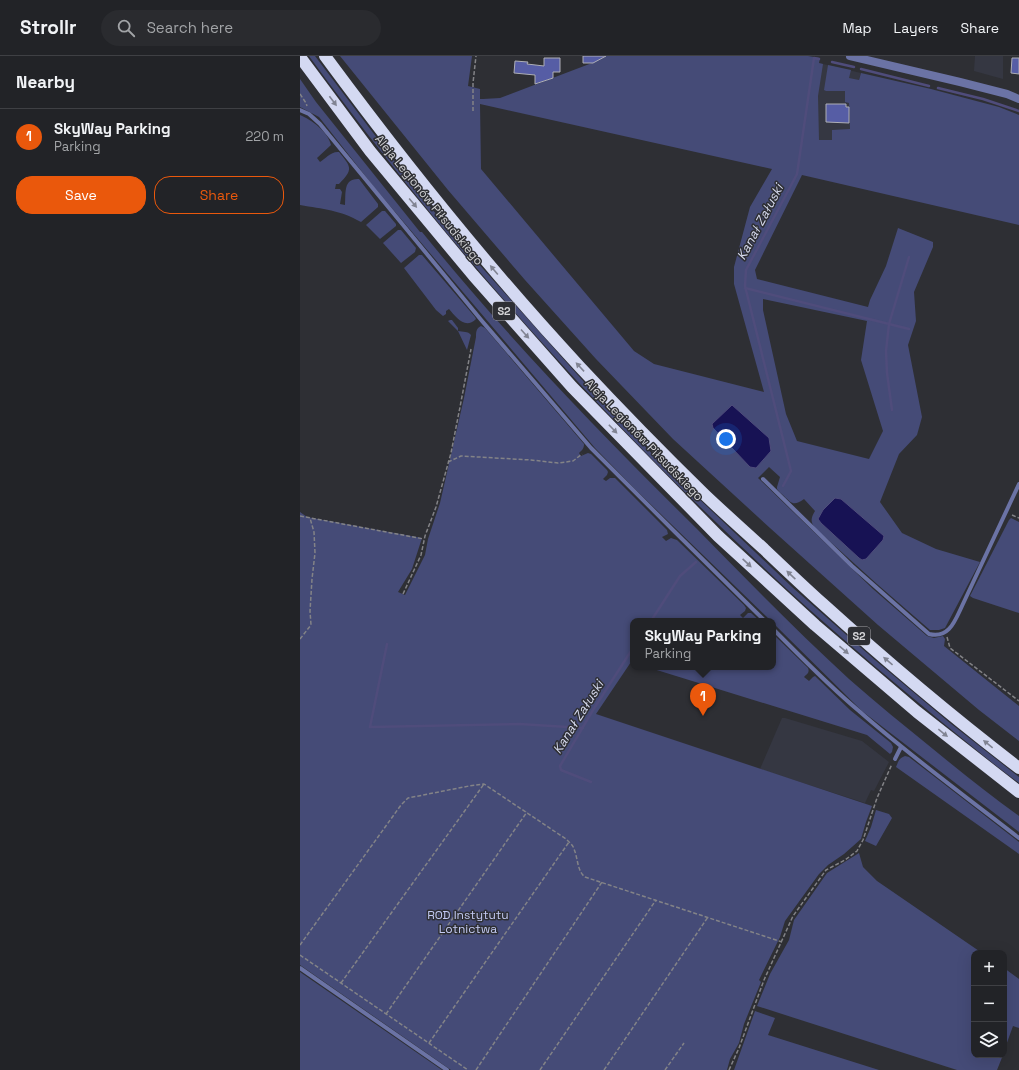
<!DOCTYPE html>
<html lang="en">
<head>
<meta charset="utf-8">
<style>
	body { margin:0; font-family:"Space Grotesk",sans-serif; background:#2a2b2f; color:#f1f3f6 }
	.controls { position:absolute; right:12px; bottom:12px; display:grid; overflow:hidden; border-radius:8px; box-shadow:0 4px 16px #0002 }
	.controls button { width:36px; height:36px; display:grid; place-items:center; padding:0; border:0; border-bottom:1px solid #3f4044; background:#222327; color:#f1f3f6; font:20px sans-serif }
	.you { position:absolute; left:426px; top:383px; width:14px; height:14px; margin:-10px; border:3px solid #fff; border-radius:50%; background:#1a73e8; box-shadow:0 0 0 6px #1a73e833 }
	.badge { display:grid; place-items:center; width:26px; height:26px; border-radius:50%; background:#ea580c; color:#fff; font-size:13px; font-weight:700 }
	.pin { position:absolute; translate:-50% -33px; filter:drop-shadow(0 1px 2px #0008) }
	.pin::after { content:''; position:absolute; top:21px; width:14px; height:12px; background:inherit; clip-path:polygon(0 0,100% 0,50% 100%) }
	.popup { position:absolute; left:330px; top:562px; width:146px; height:52px; box-sizing:border-box; display:grid; place-content:center; border-radius:8px; background:#222327; filter:drop-shadow(0 1px 3px #0005); font-size:13px; white-space:nowrap; color:#a2a4a7 }
	.popup b { font-size:15px; color:#f1f3f6 }
	.popup::after { content:''; position:absolute; left:50%; top:100%; margin-left:-8px; border:8px solid transparent; border-top-color:#222327 }
	.list { margin:0; padding:0; list-style:none }
	h2 { display:flex; justify-content:space-between; align-items:center; height:52px; margin:0; padding:0 16px; font-size:17px }
	h2 small { font-size:13px; font-weight:400; color:#a2a4a7 }
	.list li { display:grid; grid-template-columns:26px 1fr auto; gap:12px; align-items:center; box-sizing:border-box; height:56px; padding:0 16px; border-top:1px solid #3f4044 }
	.list b { display:block; font-size:15px; white-space:nowrap }
	.list p { margin:0; font-size:13px; white-space:nowrap; color:#a2a4a7 }
	.list em { font-size:13px; font-style:normal; color:#a2a4a7 }
	.actions { display:flex; gap:8px; padding:12px 16px }
	.actions a { flex:1; padding:9px 0; border:1px solid #ea580c; border-radius:16px; text-align:center; font-size:14px; color:#ea580c }
	.actions .main { background:#ea580c; color:#fff }
	.icon { flex:none; width:22px; height:22px; fill:none; stroke:currentColor; stroke-width:2; stroke-linecap:round; stroke-linejoin:round }
	.map { position:relative; flex:none; width:719px; height:1014px; overflow:hidden }
	header { display:flex; align-items:center; gap:24px; box-sizing:border-box; height:56px; padding:0 20px; background:#222327; border-bottom:1px solid #3f4044 }
	header strong { font-size:19px }
	nav { display:flex; gap:22px; margin-inline-start:auto; font-size:14px }
	.search { width:280px; height:36px; background:#2a2b2f; display:flex; align-items:center; gap:10px; box-sizing:border-box; padding:0 14px; border-radius:22px; color:#a2a4a7; font-size:15px }
	main { display:flex }
	aside { flex:1; background:#222327 }
	.map>svg:first-child { display:block }
</style>
</head>
<body>
<header>
<strong>Strollr</strong>
<div class="search"><svg class="icon" aria-label="search" viewBox="0 0 24 24"><circle cx="10" cy="10" r="6"/><path d="M15 15l6 6"/></svg>Search here</div>
<nav><a>Map</a><a>Layers</a><a>Share</a></nav>
</header>
<main>
<aside>
<h2>Nearby<small></small></h2>
<ul class="list">
<li><span class="badge">1</span><div><b>SkyWay Parking</b><p>Parking</p></div><em>220 m</em></li>
</ul>
<div class="actions"><a class="main">Save</a><a>Share</a></div>
</aside>
<div class="map">
<svg width="719" height="1014" viewBox="0 0 719 1014">
	<rect width="100%" height="100%" fill="#2e2f34"/>
	<!-- built -->
	<g fill="#353742">
		<path d="M675,0H703V23L674,15Z"/>
		<path d="M519,7L561,17L559,23V96L506,83Z"/>
		<path d="M482,662H485L562,685L589,706L574,735L571,734L565,747L460,713Z"/>
	</g>
	<!-- green -->
	<g fill="#454b77" fill-rule="evenodd">
		<path d="M9,0H15L117,135L160,187L292,335L358,404L492,531L575,604L650,667L719,721V727C693,708 668,687 643,667C598,630 553,592 510,554C325,387 156,202 9,0Z"/>
		<path d="M40,0H172L168,30L180,33V43H183L200,42L292,7L306,0H508L520,2L519,7L523,8L518,40L519,84H532V74L550,73L549,47L545,46V35H526L524,34L528,9L551,14L549,22L559,24L561,17L631,33L699,51L719,59V169L502,119L455,214L457,223L568,251L570,244L586,210L598,172L633,186V191L614,236L616,265L608,289L622,361L617,379L599,398L580,446L602,477L636,493L680,506L645,572L639,574H630L577,528L515,472C510,465 511,462 515,455L504,443C494,450 492,448 484,440C482,438 479,436 477,433V431L480,421L469,411L458,422L573,533L627,580L634,582L643,580L645,583L644,590L719,650V685L679,654L578,569L470,472L373,383L296,303L225,224L148,134ZM180,48L472,113L450,151L434,211V228L464,336L354,308L334,295L181,113ZM463,243L567,265L561,304L583,375L569,403L497,385L486,358L463,254Z"/>
		<path d="M0,23L16,46L120,176H122C207,281 300,377 396,472C446,523 496,574 549,623C576,647 605,670 633,693C661,716 690,739 719,760V776L562,655L473,567V565H471L335,433L295,392L74,131L19,61L0,51Z"/>
		<path d="M0,59C12,64 28,76 31,89L17,102L20,106C25,103 31,95 39,96C51,111 54,113 39,128H36L35,133H40L42,136L40,148L45,149C46,137 43,122 59,123L78,148V151L61,166C40,154 23,153 0,149Z"/>
		<path d="M82,155H85L96,168V170L80,183L66,169Z"/>
		<path d="M98,174H101L116,192L115,196L101,207L83,187Z"/>
		<path d="M119,199H122L175,261L176,263C165,274 156,261 149,253L146,255V258L143,260L136,254L104,212Z"/>
		<path d="M150,264H152L158,272V275C163,276 168,275 171,279L167,294L158,275L148,265Z"/>
		<path d="M181,270L185,272L284,388C284,393 282,394 279,397L281,400L288,397L291,398L307,414L308,416L307,419L303,423L306,425L310,422H315L367,474L368,478L362,481L366,485L371,482L377,484L444,549L446,552L445,555L440,559L443,562L448,557H451L460,565H333V607L331,606L296,658L572,750L566,766L561,783L544,798L528,809L519,818L485,865L480,881L459,924L461,926L444,968L439,987L430,1003L427,1014H151L0,909V456L7,461L122,482L112,513L98,536L105,539L125,499L128,483L140,447L164,342L176,281C176,277 176,272 181,270Z"/>
		<path d="M711,462L719,466V557L673,542L670,540L709,464Z"/>
		<path d="M473,578L508,612C510,617 507,618 504,621L509,625L513,621L515,620L517,622L550,654L591,687L593,691L592,696L590,698L567,679L347,611H473Z"/>
		<path d="M605,700L609,701L719,786V798L596,711C598,706 599,702 605,700Z"/>
		<path d="M576,754L589,758L592,762L576,790L565,785L571,771Z"/>
		<path d="M559,797L563,811L577,825L682,897H674V999H703L697,1014H657L457,950L470,918L489,884L494,864L527,817Z"/>
		<path d="M704,912L719,923V972L713,970L704,995Z"/>
		<path d="M0,916L142,1014H0Z"/>
		<path d="M455,955L475,962L468,979L579,1014H434Z"/>
	</g>
	<!-- water -->
	<g fill="#171254" stroke="#4f4c7b">
		<path d="M432,349L469,382L471,395L456,412L450,411L413,372L412,368Z"/>
		<path d="M535,442L541,443L584,480L583,484L566,503L562,504L559,502L521,467L518,463L523,454Z"/>
	</g>
	<g fill="none" stroke-linecap="round" stroke-linejoin="round">
		<!-- stream -->
		<g stroke="#4f4c7b" stroke-width="2.5">
			<path d="M532,6L554,11"/>
			<path d="M561,13L629,30"/>
			<path d="M638,32L683,43L719,55"/>
			<path d="M445,232L609,273"/>
			<path d="M592,354L587,317L586,295L589,268L609,201"/>
			<path d="M483,430L491,415L445,230L446,214L497,118L514,2L519,3"/>
			<path d="M351,565L380,520L396,506"/>
			<path d="M87,588L70,671L220,668L283,672"/>
			<path d="M291,726L261,714L260,710L293,654L333,592"/>
		</g>
	</g>
	<!-- building -->
	<g fill="#565da5" stroke="#adaeb5">
		<path d="M283,0H306L293,7H283Z"/>
		<path d="M244,2H260V16H253V22L235,28V19L214,17L215,5L228,6L227,8L244,10Z"/>
		<path d="M712,2H719V18L711,17Z"/>
		<path d="M526,48H546V51H549V67L526,66Z"/>
	</g>
	<g fill="none" stroke-linecap="round" stroke-linejoin="round">
		<!-- path -->
		<g stroke="#838387" stroke-width="1.5" stroke-dasharray="4 2" stroke-linecap="butt">
			<path d="M0,38L6,47L7,50"/>
			<path d="M173,55V27L176,0"/>
			<path d="M148,406L161,400L231,404L258,407L273,405L282,398"/>
			<path d="M712,459L719,462"/>
			<path d="M0,460L124,483"/>
			<path d="M103,538L121,499L125,480L136,451L151,397L160,351L171,293"/>
			<path d="M647,581L650,592L719,645"/>
			<path d="M0,583L11,569L10,555L12,523L15,497L14,476L10,462"/>
			<path d="M0,889L101,749L108,742L169,730L184,728L266,783C269,786 273,789 274,793C278,802 277,815 285,821L482,886"/>
			<path d="M0,899L168,1014"/>
			<path d="M41,927L184,728"/>
			<path d="M86,958L227,756"/>
			<path d="M129,987L269,786"/>
			<path d="M176,1014L302,826"/>
			<path d="M240,1014L356,844"/>
			<path d="M304,1014L408,861"/>
			<path d="M365,1014L384,987"/>
			<path d="M429,1014L439,992L464,924L493,860L526,814L545,804L557,795L563,784L577,742L592,708"/>
		</g>
		<!-- service -->
		<g stroke="#6b73a5" stroke-width="4">
			<path d="M0,54L9,58L20,68L182,265L291,392L375,476L465,565"/>
			<path d="M463,423L552,510L629,578C649,583 655,565 662,550L719,428"/>
			<path d="M473,573C501,601 529,630 559,655C610,700 665,740 719,782"/>
			<path d="M595,703L601,691"/>
			<path d="M0,912L147,1014"/>
		</g>
		<!-- minor -->
		<path stroke="#6b73a5" stroke-width="8" d="M550,0L660,26L707,38L719,43"/>
		<!-- motorway -->
		<g stroke="#d4d9f2" stroke-width="12">
			<path d="M25,0C104,107 188,212 279,310C320,354 362,397 405,439C424,457 444,475 464,493C484,512 503,530 523,548C586,605 651,660 719,712"/>
			<path d="M0,1L70,95L173,219L272,331L418,480L515,569L617,656L719,736"/>
		</g>
	</g>
	<!-- one-way arrows -->
	<defs><path id="oneway-solid" d="M-6-.8H1V-3.2L6.5 0L1 3.2V.8H-6Z"/></defs>
	<g fill="#818493">
		<use href="#oneway-solid" transform="translate(33 45) rotate(53)"/>
		<use href="#oneway-solid" transform="translate(113 147) rotate(50)"/>
		<use href="#oneway-solid" transform="translate(194 214) rotate(-130)"/>
		<use href="#oneway-solid" transform="translate(225 278) rotate(48)"/>
		<use href="#oneway-solid" transform="translate(280 311) rotate(-133)"/>
		<use href="#oneway-solid" transform="translate(313 373) rotate(46)"/>
		<use href="#oneway-solid" transform="translate(447 507) rotate(43)"/>
		<use href="#oneway-solid" transform="translate(491 519) rotate(-137)"/>
		<use href="#oneway-solid" transform="translate(544 594) rotate(40)"/>
		<use href="#oneway-solid" transform="translate(588 605) rotate(-140)"/>
		<use href="#oneway-solid" transform="translate(643 677) rotate(39)"/>
		<use href="#oneway-solid" transform="translate(688 688) rotate(-141)"/>
	</g>
	<g text-anchor="middle" dominant-baseline="central" stroke-width="3" stroke-linejoin="round" paint-order="stroke">
		<!-- shield labels -->
		<g fill="#2e2f34" stroke="#a2a2a5" stroke-width="1">
			<rect x="193" y="246" width="22" height="18" rx="3"/>
			<rect x="548" y="571" width="22" height="18" rx="3"/>
		</g>
		<g font-size="11" font-weight="bold" fill="#d3d3d6">
			<text x="204" y="255">S2</text>
			<text x="559" y="580">S2</text>
		</g>
		<!-- street labels -->
		<g font-size="12" fill="#d3d3d6" stroke="#2e2f34">
			<text transform="translate(129 144) rotate(51)">Aleja Legionów Piłsudskiego</text>
			<text transform="translate(344 384) rotate(46)">Aleja Legionów Piłsudskiego</text>
		</g>
		<!-- park labels -->
		<g font-size="12" fill="#c4cbf4" stroke="#2e2f34">
			<text x="168" y="859">ROD Instytutu<tspan x="168" dy="14">Lotnictwa</tspan></text>
		</g>
		<!-- water labels -->
		<g font-size="13" font-style="italic" fill="#d7dbef" stroke="#2e2f34">
			<text transform="translate(460 166) rotate(-62)">Kanał Załuski</text>
			<text transform="translate(278 661) rotate(-58)">Kanał Załuski</text>
		</g>
	</g>
</svg>
<div class="controls">
<button>+</button>
<button>−</button>
<button><svg class="icon" aria-label="layers" viewBox="0 0 24 24"><path d="M12 4l9 5-9 5-9-5zM3 14l9 5 9-5"/></svg></button>
</div>
<div class="you"></div>
<div class="pin badge" style="left:403px;top:660px">1</div>
<div class="popup"><b>SkyWay Parking</b>Parking</div>
</div>
</main>
</body>
</html>
